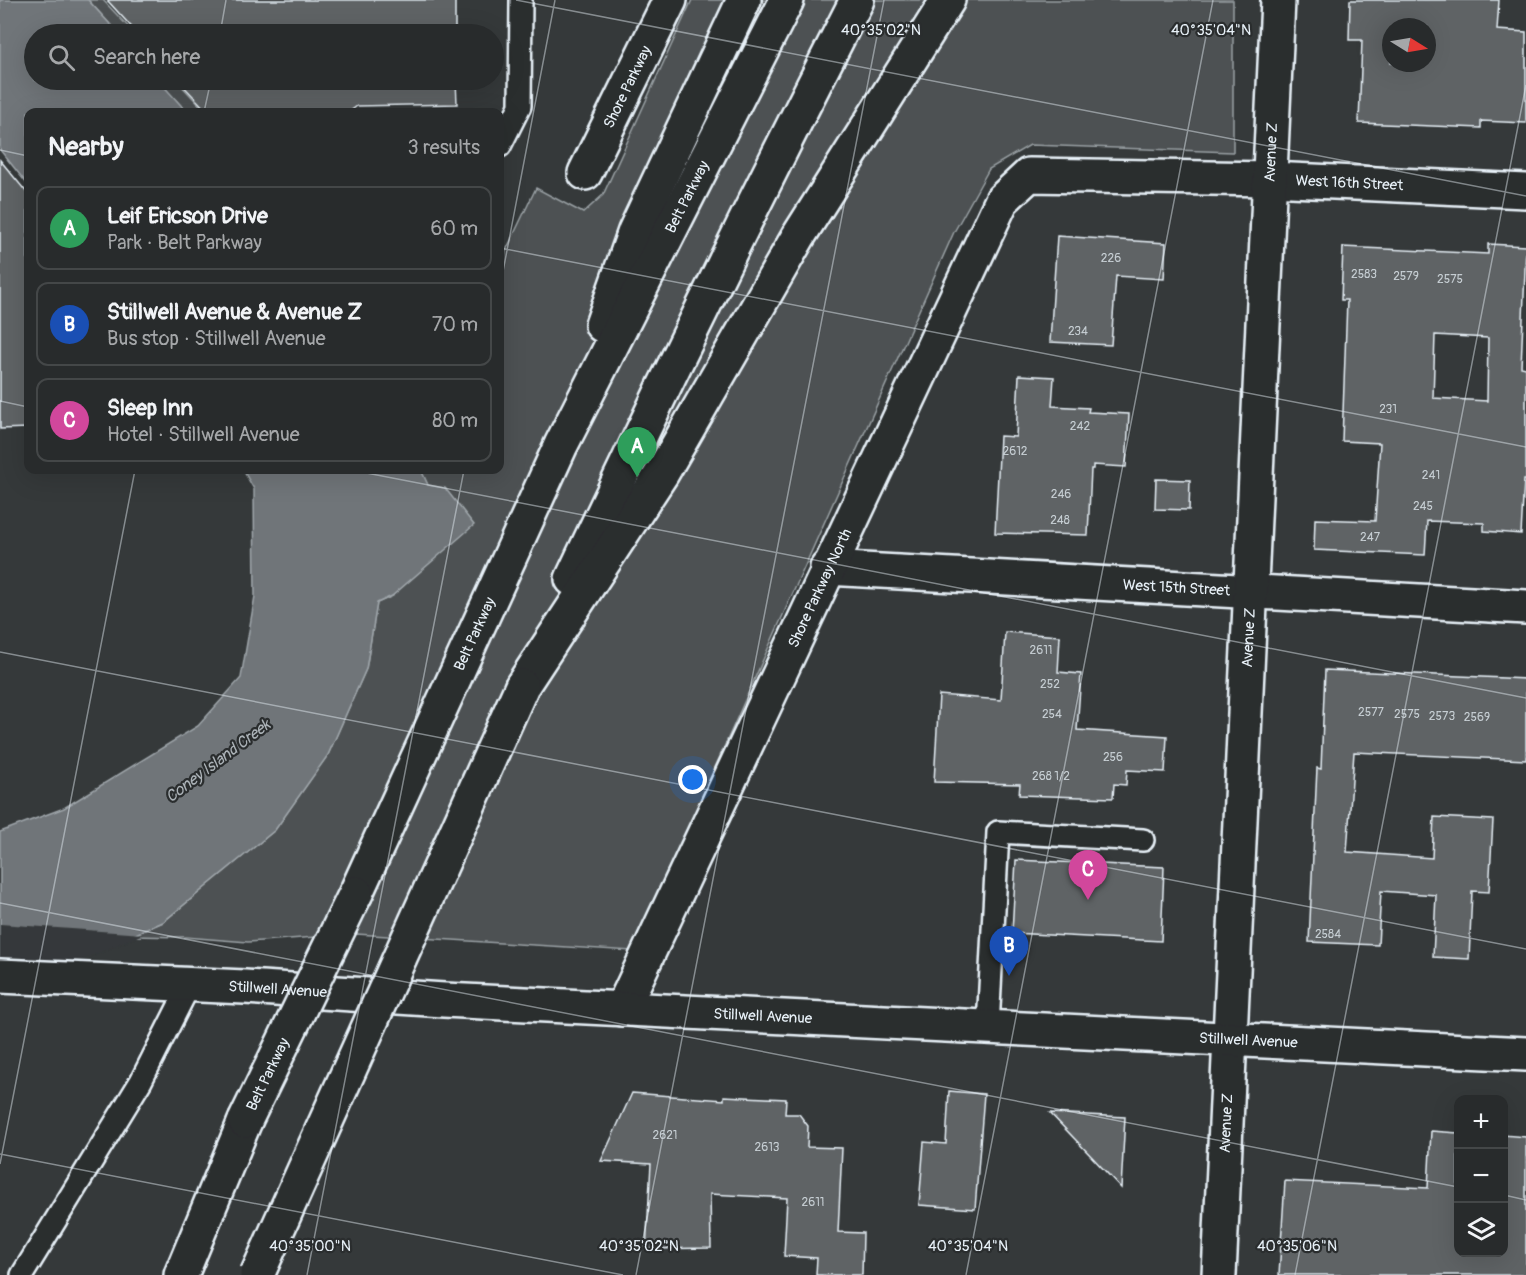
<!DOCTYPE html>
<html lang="en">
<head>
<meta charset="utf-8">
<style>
	body { margin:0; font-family:Pangolin,sans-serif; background:#303334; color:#f1f3f6 }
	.controls { position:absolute; right:18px; bottom:18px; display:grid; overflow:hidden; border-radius:12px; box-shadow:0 6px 24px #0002 }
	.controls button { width:54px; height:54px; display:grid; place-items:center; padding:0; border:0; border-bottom:2px solid #444748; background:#282b2c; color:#f1f3f6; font:30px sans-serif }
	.compass { position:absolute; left:1382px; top:18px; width:54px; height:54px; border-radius:50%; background:#282b2c; box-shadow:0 6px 24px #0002; rotate:101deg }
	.you { position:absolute; left:693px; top:780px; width:21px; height:21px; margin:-15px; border:4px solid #fff; border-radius:50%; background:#1a73e8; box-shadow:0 0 0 9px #1a73e833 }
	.badge { display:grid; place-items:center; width:39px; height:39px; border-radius:50%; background:#ff9aa2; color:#fff; font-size:20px; font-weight:700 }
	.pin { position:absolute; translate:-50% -50px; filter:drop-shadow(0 2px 3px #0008) }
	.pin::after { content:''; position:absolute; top:32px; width:21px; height:18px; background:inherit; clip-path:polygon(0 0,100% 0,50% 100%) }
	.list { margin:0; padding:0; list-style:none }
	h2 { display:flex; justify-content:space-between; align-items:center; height:78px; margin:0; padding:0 24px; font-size:26px }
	h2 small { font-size:20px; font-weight:400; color:#a5a7a9 }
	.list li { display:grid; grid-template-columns:39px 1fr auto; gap:18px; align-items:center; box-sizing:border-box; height:84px; margin:0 12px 12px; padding:0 12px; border:2px solid #444748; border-radius:12px }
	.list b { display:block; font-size:22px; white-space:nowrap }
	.list p { margin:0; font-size:20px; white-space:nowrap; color:#a5a7a9 }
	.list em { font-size:20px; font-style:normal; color:#a5a7a9 }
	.icon { flex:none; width:33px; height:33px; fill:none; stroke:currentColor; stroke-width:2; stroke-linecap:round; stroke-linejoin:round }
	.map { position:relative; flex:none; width:1526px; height:1275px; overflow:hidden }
	.search { position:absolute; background:#282b2c; box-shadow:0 6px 24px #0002; left:24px; top:24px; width:480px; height:66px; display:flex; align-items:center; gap:15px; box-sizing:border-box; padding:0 21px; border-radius:33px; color:#a5a7a9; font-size:22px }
	.panel { position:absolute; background:#282b2c; box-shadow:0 6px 24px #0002; left:24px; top:108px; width:480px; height:366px; border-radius:12px }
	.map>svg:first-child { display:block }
</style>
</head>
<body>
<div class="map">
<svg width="1526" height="1275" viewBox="0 0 1526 1275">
	<rect width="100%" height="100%" fill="#35393a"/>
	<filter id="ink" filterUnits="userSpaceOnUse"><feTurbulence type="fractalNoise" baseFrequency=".0167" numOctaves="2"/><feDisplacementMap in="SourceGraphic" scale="12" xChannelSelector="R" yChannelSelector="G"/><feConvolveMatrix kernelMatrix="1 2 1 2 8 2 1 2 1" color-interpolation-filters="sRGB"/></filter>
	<g filter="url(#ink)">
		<!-- green -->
		<g fill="#4d5152" stroke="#9aa1a5" stroke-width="1.5">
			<path d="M88,0H103L135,34H119Z"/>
			<path d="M692,0H1233V152L1030,145L989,169L954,232L633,951L356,934L248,942L185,937L130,936L163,922L275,830L328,755L366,669L377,603L393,596L428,485L421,470H500V263L536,188L583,213L603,195Z"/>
			<path d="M158,80H176L206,112H187Z"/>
		</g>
		<!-- water -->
		<g fill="#707579" stroke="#a0a7ac" stroke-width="1.5">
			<path d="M0,0H88L119,34H34V80H158L187,112H28V185L0,150Z"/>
			<path d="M243,470H421L428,485L445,488L474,525L392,596L377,603L366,669L328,755L275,830L163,922L0,993V832L64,808L198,726L241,678L255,596L254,489Z"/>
		</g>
		<!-- pier -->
		<path fill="#35393a" d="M0,924L143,934L0,996Z"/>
		<!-- building -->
		<g fill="#5f6365" stroke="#e8f1f8" stroke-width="1.5" fill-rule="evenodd">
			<path d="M107,0H455V34H138Z"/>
			<path d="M1350,0H1499L1497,30L1526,32V123L1481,121V128L1359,123L1362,40H1349ZM1391,27H1427V63H1391Z"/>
			<path d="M178,80H456L457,104L357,106L349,112H208Z"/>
			<path d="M0,160L28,194V428L0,429Z"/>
			<path d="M1057,236L1166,243L1164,279L1116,276L1111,345L1050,342Z"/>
			<path d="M1488,244L1526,246L1521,367L1526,368V480H1524L1521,534L1484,531V523L1427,521L1425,555L1314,550L1315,519L1375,521L1380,443L1342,441L1347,300H1341L1343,247L1488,254ZM1435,335L1488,338L1487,401L1433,398Z"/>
			<path d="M1019,375L1054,377L1052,406L1089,408L1088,412L1129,414L1126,467L1093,465V469H1091L1088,535L995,533L1000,436L1016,437Z"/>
			<path d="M1156,479L1190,480L1189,510L1155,509Z"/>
			<path d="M1005,632L1060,636L1058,672L1081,674L1077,730L1167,736L1165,772L1127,770L1126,785L1114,784L1113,798L1019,795L1020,784L934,782L939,695L1001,700Z"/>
			<path d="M1325,670L1526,679V760L1354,752L1347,852L1432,858L1434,817L1493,820L1489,892L1472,891L1469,959L1433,957L1436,895L1381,891L1378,945L1309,942L1317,768L1321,769Z"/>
			<path d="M1016,860L1164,867L1161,941L1012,933Z"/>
			<path d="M949,1091L984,1094L975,1209L919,1205L924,1142L946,1144Z"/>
			<path d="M632,1093L724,1100V1096L786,1099L785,1114H799L808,1126L807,1147L842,1148L838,1232L863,1233L862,1275H816L817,1258L784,1256L787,1198L710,1194L711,1248L646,1249L651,1164L601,1161Z"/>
			<path d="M1050,1113L1125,1117L1121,1188L1093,1158Z"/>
			<path d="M1431,1131L1458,1133V1252H1503V1135L1526,1137V1275H1279L1285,1181L1428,1188Z"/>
		</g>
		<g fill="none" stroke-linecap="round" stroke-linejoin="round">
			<!-- service casing -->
			<g stroke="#e8f1f8" stroke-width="26">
				<g id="service">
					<path d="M500,146L520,106L521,0"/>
					<path d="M988,1027L998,832L1143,840"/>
					<path d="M22,1275L141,1081L190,984"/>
				</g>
			</g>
			<!-- minor casing -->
			<g stroke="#e8f1f8" stroke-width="38">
				<g id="minor">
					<path id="s1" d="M585,173L670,0"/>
					<path id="s2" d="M827,568L1526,607"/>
					<path id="s3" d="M622,1009L1002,200L1029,175L1270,179L1526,191"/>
					<path id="s4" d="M1219,1275L1278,0"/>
				</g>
			</g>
			<!-- secondary casing -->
			<g stroke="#e8f1f8" stroke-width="38">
				<g id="secondary">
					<path id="s5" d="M0,976L245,987L444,1000L1526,1054"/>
				</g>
			</g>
			<!-- motorway casing -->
			<g stroke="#e8f1f8" stroke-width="38">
				<g id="motorway">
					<path d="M602,325L635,231L744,0"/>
					<path d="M572,579C664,384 759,191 857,0"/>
					<path d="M522,686L662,473L798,237L948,0"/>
					<path id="s6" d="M356,893L561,445L787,0"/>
					<path d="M181,1275L245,1121"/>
				</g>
			</g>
			<!-- service -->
			<use href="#service" stroke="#2a2d2e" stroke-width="21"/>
			<!-- minor -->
			<use href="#minor" stroke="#2a2d2e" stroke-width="33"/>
			<!-- secondary -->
			<use href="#secondary" stroke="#2a2d2e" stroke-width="33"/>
			<!-- motorway -->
			<use href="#motorway" stroke="#2a2d2e" stroke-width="33"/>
			<!-- motorway-bridge casing -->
			<g stroke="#e8f1f8" stroke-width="38" stroke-linecap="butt">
				<g id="motorway-bridge">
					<path id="s7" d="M245,1121L356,893"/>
					<path d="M257,1275L522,686"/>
				</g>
			</g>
			<!-- motorway-bridge -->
			<use href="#motorway-bridge" stroke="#2a2d2e" stroke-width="33"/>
		</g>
	</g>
	<!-- ticks -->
	<path fill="none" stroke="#e8f1f8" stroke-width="1.5" stroke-opacity="0.45" d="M516,0L1526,196M220,34L226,0M204,112L211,80M0,150L28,156M500,248L1526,447M500,287L555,0M0,401L28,407M351,470L1526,698M0,652L1526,949M0,903L1458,1187M0,1154L623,1275M0,1164L135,470M1504,1195L1526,1200M307,1275L464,470M636,1275L884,0M966,1275L1213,0M1295,1275L1526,85"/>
	<g text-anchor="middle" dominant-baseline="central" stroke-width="4.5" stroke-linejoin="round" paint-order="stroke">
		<!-- number labels -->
		<g font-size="12" fill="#c6ced3">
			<text x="1111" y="258">226</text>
			<text x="1364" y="274">2583</text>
			<text x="1406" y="276">2579</text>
			<text x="1450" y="279">2575</text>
			<text x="1078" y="331">234</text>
			<text x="1388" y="409">231</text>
			<text x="1080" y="426">242</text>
			<text x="1015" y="451">2612</text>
			<text x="1431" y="475">241</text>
			<text x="1061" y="494">246</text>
			<text x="1423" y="506">245</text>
			<text x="1060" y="520">248</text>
			<text x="1370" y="537">247</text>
			<text x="1041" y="650">2611</text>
			<text x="1050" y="684">252</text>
			<text x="1371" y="712">2577</text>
			<text x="1052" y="714">254</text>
			<text x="1407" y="714">2575</text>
			<text x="1442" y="716">2573</text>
			<text x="1477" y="717">2569</text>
			<text x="1113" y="757">256</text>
			<text x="1051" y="776">268 1/2</text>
			<text x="1328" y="934">2584</text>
			<text x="665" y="1135">2621</text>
			<text x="767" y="1147">2613</text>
			<text x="813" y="1202">2611</text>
		</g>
		<!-- street labels -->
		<g font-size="15" fill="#e8f1f8" stroke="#2a2d2e">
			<text stroke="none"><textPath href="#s1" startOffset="96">Shore Parkway</textPath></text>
			<text stroke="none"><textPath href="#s4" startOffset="1124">Avenue Z</textPath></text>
			<text stroke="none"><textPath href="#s3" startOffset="1251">West 16th Street</textPath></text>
			<text stroke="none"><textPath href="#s6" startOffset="771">Belt Parkway</textPath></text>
			<text stroke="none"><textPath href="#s3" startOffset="465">Shore Parkway North</textPath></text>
			<text stroke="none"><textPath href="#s2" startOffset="350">West 15th Street</textPath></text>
			<text stroke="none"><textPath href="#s6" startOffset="285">Belt Parkway</textPath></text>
			<text stroke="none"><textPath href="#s4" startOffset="638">Avenue Z</textPath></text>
			<text stroke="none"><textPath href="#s5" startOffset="278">Stillwell Avenue</textPath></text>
			<text stroke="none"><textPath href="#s5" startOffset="764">Stillwell Avenue</textPath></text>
			<text stroke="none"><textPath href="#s5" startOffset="1250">Stillwell Avenue</textPath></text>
			<text stroke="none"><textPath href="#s7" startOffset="52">Belt Parkway</textPath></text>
			<text stroke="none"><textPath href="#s4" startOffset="152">Avenue Z</textPath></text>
		</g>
		<!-- water labels -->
		<g font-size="16" font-style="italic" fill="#acb3b8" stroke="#2a2d2e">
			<text transform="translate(218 761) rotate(-37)">Coney Island Creek</text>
		</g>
	</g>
	<g font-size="15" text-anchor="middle" fill="#e8f1f8" stroke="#2a2d2e" stroke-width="4.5" stroke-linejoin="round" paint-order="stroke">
		<text x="881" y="35">40°35'02"N</text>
		<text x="1211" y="35">40°35'04"N</text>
		<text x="310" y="1251">40°35'00"N</text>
		<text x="639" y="1251">40°35'02"N</text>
		<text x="968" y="1251">40°35'04"N</text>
		<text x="1297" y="1251">40°35'06"N</text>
	</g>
</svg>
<div class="controls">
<button>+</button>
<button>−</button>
<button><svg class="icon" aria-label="layers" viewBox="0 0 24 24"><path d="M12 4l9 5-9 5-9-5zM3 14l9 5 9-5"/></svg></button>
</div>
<svg class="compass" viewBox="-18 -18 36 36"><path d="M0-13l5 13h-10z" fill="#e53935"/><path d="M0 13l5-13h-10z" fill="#a5a7a9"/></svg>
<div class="you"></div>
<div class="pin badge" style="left:637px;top:477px;background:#2e9e5b">A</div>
<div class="pin badge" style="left:1009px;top:976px;background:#1a4fb4">B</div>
<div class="pin badge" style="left:1088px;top:900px;background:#d1479c">C</div>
<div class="search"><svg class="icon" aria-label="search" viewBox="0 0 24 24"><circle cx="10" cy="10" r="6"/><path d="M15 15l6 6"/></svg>Search here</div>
<section class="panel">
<h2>Nearby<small>3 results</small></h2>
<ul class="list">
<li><span class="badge" style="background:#2e9e5b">A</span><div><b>Leif Ericson Drive</b><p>Park · Belt Parkway</p></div><em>60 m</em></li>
<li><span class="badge" style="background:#1a4fb4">B</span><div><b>Stillwell Avenue &amp; Avenue Z</b><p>Bus stop · Stillwell Avenue</p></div><em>70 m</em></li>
<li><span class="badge" style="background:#d1479c">C</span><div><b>Sleep Inn</b><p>Hotel · Stillwell Avenue</p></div><em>80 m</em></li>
</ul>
</section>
</div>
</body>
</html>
